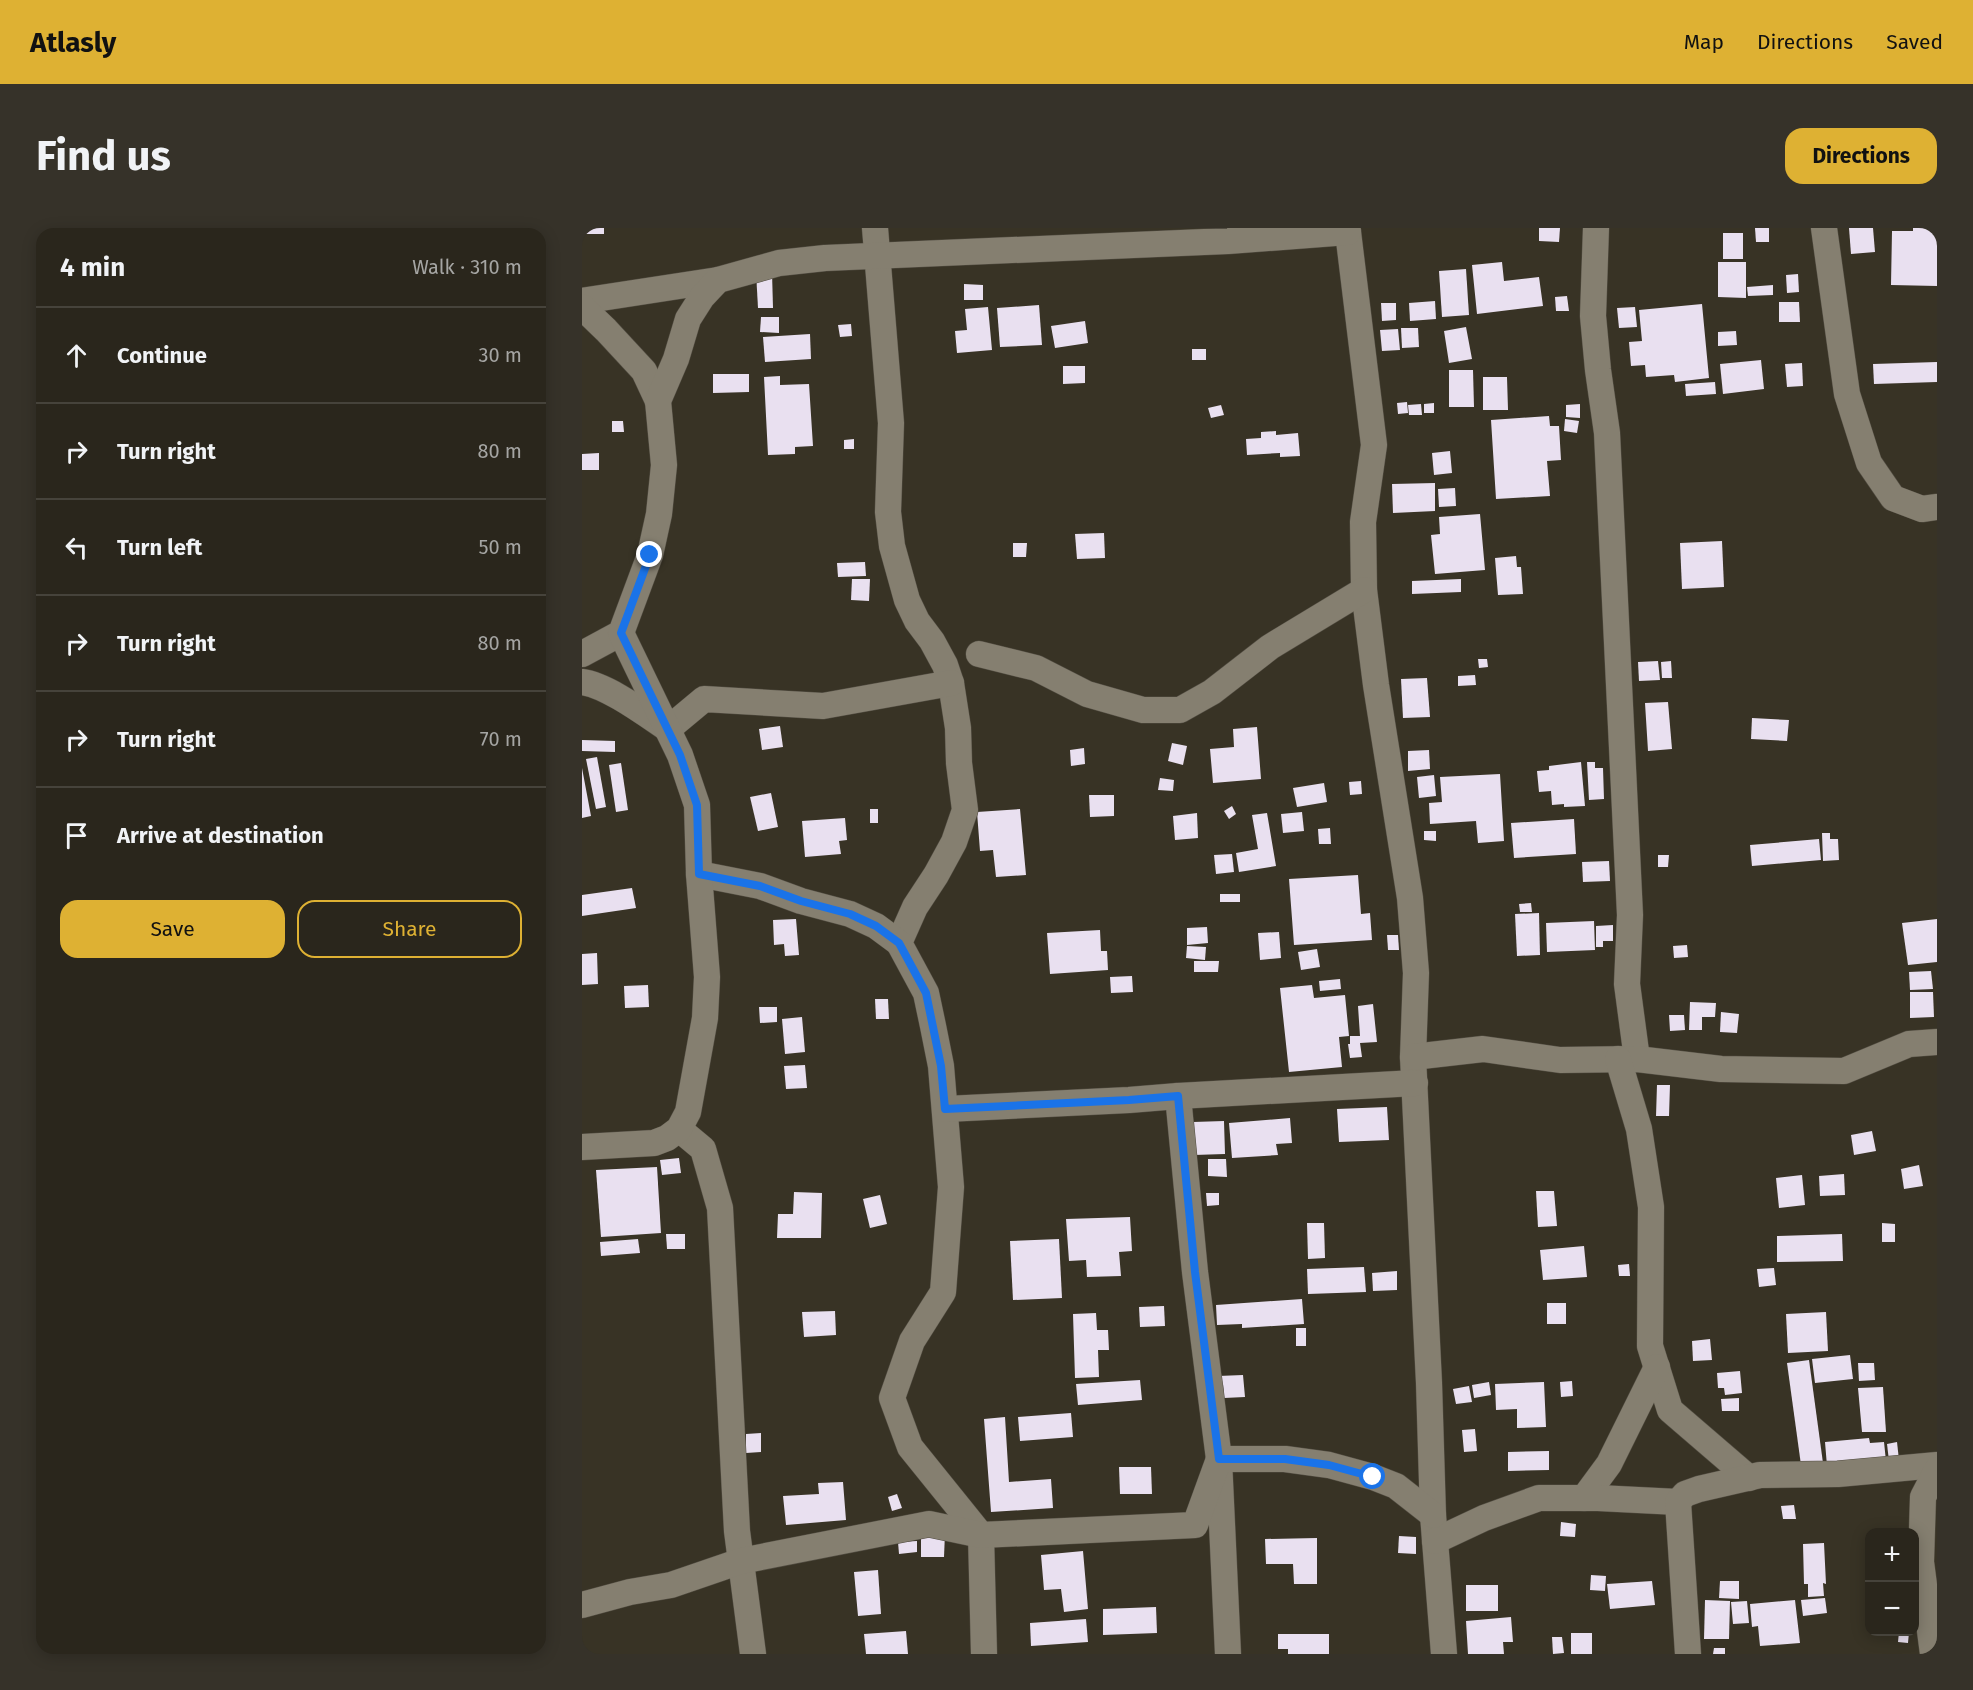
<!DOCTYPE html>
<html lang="en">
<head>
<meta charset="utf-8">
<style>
	body { margin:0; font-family:"Fira Sans",sans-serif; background:#363229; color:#f1f3f6 }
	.controls { position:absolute; right:18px; bottom:18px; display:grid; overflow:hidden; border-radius:12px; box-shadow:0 3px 15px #0003 }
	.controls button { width:54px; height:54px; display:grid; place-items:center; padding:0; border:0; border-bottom:2px solid #46433b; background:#2a261c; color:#f1f3f6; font:30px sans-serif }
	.stop { position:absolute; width:18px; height:18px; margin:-14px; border:4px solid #1a73e8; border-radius:50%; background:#fff }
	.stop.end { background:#1a73e8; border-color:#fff; box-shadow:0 2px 6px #0008 }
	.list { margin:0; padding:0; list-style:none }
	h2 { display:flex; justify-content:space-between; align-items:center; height:78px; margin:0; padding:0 24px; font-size:26px }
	h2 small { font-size:20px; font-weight:400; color:#a5a5a3 }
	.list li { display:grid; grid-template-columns:39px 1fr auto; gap:18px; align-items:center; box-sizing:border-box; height:96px; padding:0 24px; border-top:2px solid #46433b }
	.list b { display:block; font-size:22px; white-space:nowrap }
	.list em { font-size:20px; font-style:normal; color:#a5a5a3 }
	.actions { display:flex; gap:12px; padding:18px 24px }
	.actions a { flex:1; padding:14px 0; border:2px solid #deb133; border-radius:18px; text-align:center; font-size:21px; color:#deb133 }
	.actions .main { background:#deb133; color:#111 }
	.icon { flex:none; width:33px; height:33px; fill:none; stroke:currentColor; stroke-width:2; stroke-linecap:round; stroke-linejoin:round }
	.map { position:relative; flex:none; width:1355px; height:1426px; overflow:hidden; border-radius:18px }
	header { display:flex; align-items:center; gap:36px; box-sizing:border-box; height:84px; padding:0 30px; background:#deb133; color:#111 }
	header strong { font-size:28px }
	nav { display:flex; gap:33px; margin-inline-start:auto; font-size:21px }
	.intro { display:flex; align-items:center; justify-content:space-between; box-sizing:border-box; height:144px; padding:0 36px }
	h1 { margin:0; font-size:42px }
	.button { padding:15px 27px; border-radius:18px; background:#deb133; color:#111; font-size:21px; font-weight:700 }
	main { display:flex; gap:36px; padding:0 36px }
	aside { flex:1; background:#2a261c; border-radius:18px; box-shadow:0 3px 15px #0003 }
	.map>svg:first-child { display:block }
</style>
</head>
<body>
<header>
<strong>Atlasly</strong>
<nav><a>Map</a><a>Directions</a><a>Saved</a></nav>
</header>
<div class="intro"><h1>Find us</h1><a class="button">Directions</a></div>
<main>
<aside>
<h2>4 min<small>Walk · 310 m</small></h2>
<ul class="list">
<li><svg class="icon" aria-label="ahead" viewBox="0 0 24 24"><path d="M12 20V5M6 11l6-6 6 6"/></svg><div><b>Continue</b></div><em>30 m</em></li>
<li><svg class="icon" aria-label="right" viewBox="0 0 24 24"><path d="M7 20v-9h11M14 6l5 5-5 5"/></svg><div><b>Turn right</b></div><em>80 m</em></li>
<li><svg class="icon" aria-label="left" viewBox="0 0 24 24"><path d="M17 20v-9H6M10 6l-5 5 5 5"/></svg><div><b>Turn left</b></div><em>50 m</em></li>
<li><svg class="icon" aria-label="right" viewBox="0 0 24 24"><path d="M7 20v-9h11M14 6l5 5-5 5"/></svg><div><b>Turn right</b></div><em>80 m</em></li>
<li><svg class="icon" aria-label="right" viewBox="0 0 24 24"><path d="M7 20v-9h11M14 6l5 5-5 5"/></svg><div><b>Turn right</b></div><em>70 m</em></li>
<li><svg class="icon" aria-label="arrive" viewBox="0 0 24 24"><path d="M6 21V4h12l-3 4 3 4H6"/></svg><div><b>Arrive at destination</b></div></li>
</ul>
<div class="actions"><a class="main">Save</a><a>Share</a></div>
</aside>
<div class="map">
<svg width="1355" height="1426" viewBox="0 0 1355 1426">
	<rect width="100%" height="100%" fill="#383325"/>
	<!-- building -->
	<g fill="#e9e0f0">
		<rect x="2" y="0" width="20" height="6"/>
		<path d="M957,0H978L977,14L957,13Z"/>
		<path d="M1173,0H1187V14H1174Z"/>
		<path d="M1267,0H1291L1293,24L1269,26Z"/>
		<path d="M1331,0H1355V58L1309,57L1310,3H1331Z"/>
		<rect x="1141" y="5" width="20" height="26"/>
		<path d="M920,34L922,53L957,49L961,78L895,86L890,37Z"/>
		<path d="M1136,34H1164V70L1136,69Z"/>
		<path d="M884,41L887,87L860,89L857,43Z"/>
		<path d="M174,44H190L191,80H176Z"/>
		<path d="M1216,46L1217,64L1205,65L1204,47Z"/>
		<path d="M382,56L401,57V72H382Z"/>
		<path d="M1191,57V67L1166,68L1165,59Z"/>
		<path d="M985,68L987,83H974L973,69Z"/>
		<path d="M853,73L854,91L828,93L827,75Z"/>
		<path d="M1197,74H1217L1218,94H1197Z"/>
		<path d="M799,75H814V92L800,93Z"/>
		<path d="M1120,76L1127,150L1093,154L1092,147L1064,149L1063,137L1049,138L1047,114L1060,113L1057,82Z"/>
		<path d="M457,77L460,117L418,119L415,80Z"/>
		<path d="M406,79L410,122L375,125L373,103L385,102L383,81Z"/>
		<path d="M1053,79L1055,99L1037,100L1035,80Z"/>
		<path d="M179,89H197V105L178,104Z"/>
		<path d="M503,93L506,115L473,120L469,98Z"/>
		<path d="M269,96L270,108L258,109L256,97Z"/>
		<path d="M884,99L890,131L867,135L862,103Z"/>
		<path d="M819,100H836L837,119L820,120Z"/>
		<path d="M816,101L818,122L800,123L798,102Z"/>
		<path d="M1154,103L1155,117L1136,118V104Z"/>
		<path d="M228,106L229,131L183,134L181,109Z"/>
		<rect x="610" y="121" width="14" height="11"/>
		<path d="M1179,132L1182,161L1141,166L1138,136Z"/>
		<path d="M1355,134V154L1292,156L1291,136Z"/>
		<path d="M1220,135L1221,158L1205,159L1203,136Z"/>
		<path d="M481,138H503V155L481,156Z"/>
		<path d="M867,142H891L892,179H867Z"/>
		<path d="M131,146H167V164L131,165Z"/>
		<path d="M198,148V157L227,156L231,218L213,219V226L186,227L182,149Z"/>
		<path d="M901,149H925L926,182H901Z"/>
		<path d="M1133,154L1134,166L1104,168L1103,156Z"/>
		<path d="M825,174L826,185L816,186L815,175Z"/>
		<path d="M852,175V185H842V176Z"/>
		<path d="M839,176L840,187H827L826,177Z"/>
		<path d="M998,176V190L984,189V177Z"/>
		<path d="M639,177L642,187L629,190L626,180Z"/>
		<path d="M967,188L968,198H977L979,232L965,233L968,268L914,271L909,192Z"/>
		<path d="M983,191L997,193L995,205L982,203Z"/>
		<path d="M30,193H41L42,204H30Z"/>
		<path d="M694,203V207L716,205L718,228L698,229V225L665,227L664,211L679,210V204Z"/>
		<path d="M272,211V221H262V212Z"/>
		<path d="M868,223L870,245L852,247L850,225Z"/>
		<path d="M17,225V242H0V226Z"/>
		<path d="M853,255V283L811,285L810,256Z"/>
		<path d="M873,260L874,278L857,279L856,261Z"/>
		<path d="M898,286L903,342L853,346L849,307L858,306L857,289Z"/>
		<path d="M522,305L523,330L495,331L493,306Z"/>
		<path d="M1140,313L1142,359L1100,361L1098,315Z"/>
		<path d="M431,315H445L444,329H431Z"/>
		<path d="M934,328L935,339H939L941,366L916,367L913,330Z"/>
		<path d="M283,334L284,348L256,349L255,335Z"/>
		<path d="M270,351H288L287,373L269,372Z"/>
		<path d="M879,351V364L830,366V353Z"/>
		<path d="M896,431H905L906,439L897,440Z"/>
		<path d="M1076,433L1078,452L1057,453L1056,434Z"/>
		<path d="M1089,433L1090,450H1080L1079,434Z"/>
		<path d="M893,447L894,457L876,458V448Z"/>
		<path d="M845,450L848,489L821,490L819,451Z"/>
		<path d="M1086,474L1090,521L1066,523L1063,475Z"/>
		<path d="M1170,490L1207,492L1205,513L1169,511Z"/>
		<path d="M198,498L201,519L180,522L177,501Z"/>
		<path d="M675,499L679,551L631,555L628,521L652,519L651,501Z"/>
		<path d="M0,512L33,513V524L0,523Z"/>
		<path d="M590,515L605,518L601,537L586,533Z"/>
		<path d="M502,520L503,536L489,538L488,522Z"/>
		<path d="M847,522L848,541L826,543V523Z"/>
		<path d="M15,529L24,579L14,581L4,531Z"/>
		<path d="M999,534L1003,578L982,579V576L970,577L969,563L957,564L955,543L967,542V538Z"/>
		<path d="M1005,534H1013V540H1021L1022,571L1007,572Z"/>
		<path d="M39,535L46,582L34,584L27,537Z"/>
		<path d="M0,540L9,588L0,590Z"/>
		<path d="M918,546L922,613L896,615L894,593L848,596L847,575L860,574L858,549Z"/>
		<path d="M852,547L854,568L837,570L835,549Z"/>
		<path d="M578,550L592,552L591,563L576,562Z"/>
		<path d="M779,553L780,566L768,567L767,554Z"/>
		<path d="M742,555L745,574L715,579L711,560Z"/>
		<path d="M189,565L196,599L176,603L168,569Z"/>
		<path d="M507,567H532V588L508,589Z"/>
		<path d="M650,578L654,586L647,591L642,583Z"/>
		<rect x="288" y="581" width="8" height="14"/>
		<path d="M438,581L444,647L414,649L411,622L398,623L395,584Z"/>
		<path d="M720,584L722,603L701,605L699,586Z"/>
		<path d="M615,585L616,610L593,612L591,588Z"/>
		<path d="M685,585L694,638L657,644L654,625L676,621L670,587Z"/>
		<path d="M263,590L265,612L257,613L259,626L223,629L220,593Z"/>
		<path d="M992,591L994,626L932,630L929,595Z"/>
		<path d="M748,600L749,616H737L736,601Z"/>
		<path d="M842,603H854V613L842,612Z"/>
		<path d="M1240,605H1248V611H1256L1257,632L1241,633Z"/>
		<path d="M1237,611L1239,632L1170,638L1168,617Z"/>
		<path d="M650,626L652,644L634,646L632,627Z"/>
		<path d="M1076,627H1087L1086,639H1076Z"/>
		<path d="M1027,633L1028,653L1001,654L1000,634Z"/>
		<path d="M776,647L779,686L788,685L790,712L712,717L707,651Z"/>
		<path d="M50,660L54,680L0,688V667Z"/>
		<rect x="638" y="666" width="20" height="8"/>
		<path d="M949,675L950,684H938L937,676Z"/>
		<path d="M957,685L958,727L935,728L933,686Z"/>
		<path d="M214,691L217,727L203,728L202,716L192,717L191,692Z"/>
		<path d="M1355,691V734L1326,737L1320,695Z"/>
		<path d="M1012,693L1013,722L965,724L964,695Z"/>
		<path d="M1031,697V713H1021V719H1014V698Z"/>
		<path d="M625,699L626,715L605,717V700Z"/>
		<path d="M518,702L519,723H525L526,742L468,746L465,705Z"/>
		<path d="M697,704L699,730L678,732L676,705Z"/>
		<path d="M805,707H816L817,722H806Z"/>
		<path d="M1105,717L1106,729L1092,730L1091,718Z"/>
		<path d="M605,718L624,719L623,732L604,730Z"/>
		<path d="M735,721L738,739L719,742L716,724Z"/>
		<path d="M15,725L16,756L0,757V726Z"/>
		<path d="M612,733H637L636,744H612Z"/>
		<path d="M1349,743L1351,761L1328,762L1327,744Z"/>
		<path d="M550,748L551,764L529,765L528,749Z"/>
		<path d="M758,751L759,761L738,763L737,753Z"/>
		<path d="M66,757L67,779L43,780L42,758Z"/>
		<path d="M730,757L732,770L763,767L767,808L757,809L760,839L707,844L698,760Z"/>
		<path d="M1328,764H1351L1352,789L1328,790Z"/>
		<path d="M293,771H306L307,791H294Z"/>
		<path d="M1108,774L1134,775L1133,789H1120V802H1107Z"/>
		<path d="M791,776L795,814L778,815L780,829L768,830L766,816H768V808H778L776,778Z"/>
		<path d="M177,779H195V794L178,795Z"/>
		<path d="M1139,784L1157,786L1155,805L1138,804Z"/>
		<path d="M1087,787H1102L1103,802L1088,803Z"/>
		<path d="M220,789L223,824L203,826L200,791Z"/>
		<path d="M223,837L225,860L204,861L202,838Z"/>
		<path d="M1075,857H1088L1087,888H1074Z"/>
		<path d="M805,879L807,912L757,914L755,881Z"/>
		<path d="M708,890L710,915L694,916L696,927L650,930L647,895Z"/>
		<path d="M642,893L643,926L612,927L611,894Z"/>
		<path d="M1290,903L1294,923L1272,927L1269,907Z"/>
		<path d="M97,930L99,945L80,947L78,932Z"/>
		<path d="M626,931H644L645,949L626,948Z"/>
		<path d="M1337,937L1341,958L1322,961L1319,941Z"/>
		<path d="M75,939L79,1005L19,1009L14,942Z"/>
		<path d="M1262,946L1263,967L1238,968L1237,948Z"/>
		<path d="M1220,947L1223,977L1197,980L1194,950Z"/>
		<path d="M954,963H972L975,998L956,999Z"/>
		<path d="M212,964L240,965L239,1010H195L196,986H211Z"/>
		<path d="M624,965H637V977L625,978Z"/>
		<path d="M298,967L305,996L288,1000L281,971Z"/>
		<path d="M548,989L550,1023L537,1024L539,1048L505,1049L504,1032L487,1033L484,991Z"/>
		<path d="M725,995H742L743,1030L726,1031Z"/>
		<path d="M1300,995L1313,996V1014H1300Z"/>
		<path d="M84,1006H103V1021H85Z"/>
		<path d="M1260,1006L1261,1033L1195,1034V1008Z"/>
		<path d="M56,1011L58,1025L19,1028L18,1014Z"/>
		<path d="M477,1011L480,1070L431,1072L428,1013Z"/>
		<path d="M1002,1018L1005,1049L961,1052L958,1022Z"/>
		<path d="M1047,1036L1048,1048H1037L1036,1037Z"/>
		<path d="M782,1039L784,1064L726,1066L725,1041Z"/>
		<path d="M1192,1040L1194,1057L1177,1059L1175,1041Z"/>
		<path d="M815,1043V1062L791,1063L790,1045Z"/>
		<path d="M720,1071L722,1096L660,1100V1096L635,1097L634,1077Z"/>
		<rect x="965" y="1075" width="19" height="21"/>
		<path d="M582,1078L583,1098L558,1099L557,1079Z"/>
		<path d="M253,1083L254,1107L222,1109L220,1084Z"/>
		<path d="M1244,1084L1246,1123L1206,1125L1204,1086Z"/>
		<path d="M514,1085L515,1102H526L527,1122H516L517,1149L493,1150L491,1086Z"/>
		<rect x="714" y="1100" width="10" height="18"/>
		<path d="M1128,1111L1130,1132L1111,1133L1110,1113Z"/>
		<path d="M1268,1127L1271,1151L1233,1155L1230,1131Z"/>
		<path d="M1227,1132L1241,1235L1219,1237L1205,1135Z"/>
		<path d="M1276,1135H1292L1293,1152L1277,1153Z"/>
		<path d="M1158,1143L1160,1165L1143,1167L1142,1160H1136L1135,1145Z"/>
		<path d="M661,1147L663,1169L642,1170L641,1156H637L636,1148Z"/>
		<path d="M558,1152L560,1172L496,1177L494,1156Z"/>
		<path d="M990,1153L991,1168L979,1169L978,1154Z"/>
		<path d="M907,1154L909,1167L892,1170L890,1157Z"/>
		<path d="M962,1154L964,1199L935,1200V1181L914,1182L913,1156Z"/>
		<path d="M887,1158L890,1174L874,1176L871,1161Z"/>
		<path d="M1301,1159L1304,1204H1280L1276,1160Z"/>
		<path d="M1157,1170V1183H1140L1139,1171Z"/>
		<path d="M489,1185L491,1209L438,1213L436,1189Z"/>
		<path d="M423,1189L427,1254L469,1251L471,1280L409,1284L402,1191Z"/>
		<path d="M893,1201L895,1223L882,1224L880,1202Z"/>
		<path d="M179,1205V1224L164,1225V1206Z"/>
		<path d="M1287,1210L1288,1215L1302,1214L1304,1233L1245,1238L1243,1214Z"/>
		<path d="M1315,1214L1317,1232L1307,1233L1305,1216Z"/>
		<path d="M967,1223V1242L926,1243V1224Z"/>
		<path d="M537,1239H569L570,1266H538Z"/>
		<path d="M261,1254L264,1292L204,1297L201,1268L237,1266L236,1255Z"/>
		<path d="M315,1266L320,1280L310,1283L306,1269Z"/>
		<path d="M1212,1277L1214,1291H1201L1199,1278Z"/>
		<path d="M979,1294L994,1296L993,1309L978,1308Z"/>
		<path d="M339,1304L363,1305L362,1329H339Z"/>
		<path d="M817,1308L834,1309V1326L816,1325Z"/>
		<path d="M735,1310V1356H712L711,1336H684L683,1311Z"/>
		<path d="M335,1313V1324L317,1326L316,1314Z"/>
		<path d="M1242,1315L1244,1356L1241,1355L1242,1368L1226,1369V1356H1222L1221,1316Z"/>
		<path d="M501,1323L506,1381L482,1384L479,1361L462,1362L459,1327Z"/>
		<path d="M296,1342L299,1386L276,1388L272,1344Z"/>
		<path d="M1009,1347L1024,1348L1023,1363L1008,1362Z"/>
		<path d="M1070,1353L1073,1377L1028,1381L1025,1356Z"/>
		<path d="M1138,1353H1157V1371L1137,1370Z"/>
		<rect x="884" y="1357" width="32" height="26"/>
		<path d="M1243,1370L1245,1385L1221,1388L1219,1372Z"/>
		<path d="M1123,1372L1148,1373L1147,1411H1122Z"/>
		<path d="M1213,1372L1218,1415L1178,1418L1176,1398L1170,1399L1168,1376Z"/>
		<path d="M1165,1373L1167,1395L1151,1396L1149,1374Z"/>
		<path d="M574,1379L575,1405L521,1407V1381Z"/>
		<path d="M929,1389L931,1414H921L922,1426H886L884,1393Z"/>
		<path d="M504,1391L506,1414L449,1418L448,1395Z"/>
		<path d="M324,1403L326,1426H284L282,1406Z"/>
		<path d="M1317,1404H1327L1326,1415L1316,1414Z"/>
		<rect x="989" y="1405" width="21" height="21"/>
		<path d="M696,1406H747V1426H706V1421H696Z"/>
		<path d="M970,1409H980L982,1425L971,1426Z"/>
		<path d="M1132,1420H1143V1426H1131Z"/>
	</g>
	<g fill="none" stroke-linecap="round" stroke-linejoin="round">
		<!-- street casing -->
		<g stroke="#534e43" stroke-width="27">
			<g id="street">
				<path d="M293,0L309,195L306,284L310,318L325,372L335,393L350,413L363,437L369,455L376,500L377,535L383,582L372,614L354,647L333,679L317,715L344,765L351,798L359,838L369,959L361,1064L330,1113L310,1170L328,1219L399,1307L402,1426"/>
				<path d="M1014,0L1011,88L1016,142L1025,205L1048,687L1045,756L1055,831"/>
				<path d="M1242,0L1265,166L1287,235L1311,270L1340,281L1355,279"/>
				<path d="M766,4L792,217L781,294L782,362L794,457L828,670L834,745L831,829L847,1155L851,1287L862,1426"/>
				<path d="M0,73L136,52"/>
				<path d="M0,79L24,102L62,143L76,173"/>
				<path d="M0,426L39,405L68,327L77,286L82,237L76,173L94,131L106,91L120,69L136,52L197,35L243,30L646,13L766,4L765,0"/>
				<path d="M397,426L454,440L505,466L561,482H598L630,464L688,419L782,362"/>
				<path d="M0,454C25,457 65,487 86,501L122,471L241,478L369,455"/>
				<path d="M117,646L178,658L219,673L268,686L294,698L317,715"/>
				<path d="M831,829L901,821L978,832L1055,831L1139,841L1262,843L1327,816L1355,814"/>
				<path d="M1036,831L1057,901L1069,979L1068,1118L1088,1182L1167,1250"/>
				<path d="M596,868L613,1044L637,1231L646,1426"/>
				<path d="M364,881L547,872L596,868L833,855"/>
				<path d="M97,901L121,921L138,980L155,1303L171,1426"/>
				<path d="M0,919L72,915L85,910L97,901L106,884L123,790L125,749L117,646L115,577L98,527L39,405"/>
				<path d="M1002,1270L1027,1236L1075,1139"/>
				<path d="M853,1313L902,1290L957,1270H1016L1096,1274"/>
				<path d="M0,1377L48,1364L89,1357L159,1333L347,1296L399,1307L613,1297L637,1231H703L747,1237L791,1249L814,1258L851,1287"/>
				<path d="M1106,1426L1096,1274L1103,1266L1117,1261L1178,1247L1256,1246L1355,1237"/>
				<path d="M1351,1426L1339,1334L1341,1269L1355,1242"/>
			</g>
		</g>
		<!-- street -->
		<use href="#street" stroke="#857f70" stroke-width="26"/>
	</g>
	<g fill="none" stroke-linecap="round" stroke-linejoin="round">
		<!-- route -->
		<path stroke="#1a73e8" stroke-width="8" d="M68,327L39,405L98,527L115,577L117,646L178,658L219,673L268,686L294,698L317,715L344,765L359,838L363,881L547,872L596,868L613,1044L637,1231H703L747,1237L791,1249"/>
	</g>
</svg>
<div class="controls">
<button>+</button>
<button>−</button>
</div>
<div class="stop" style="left:791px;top:1249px"></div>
<div class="stop end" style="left:68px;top:327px"></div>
</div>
</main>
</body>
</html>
